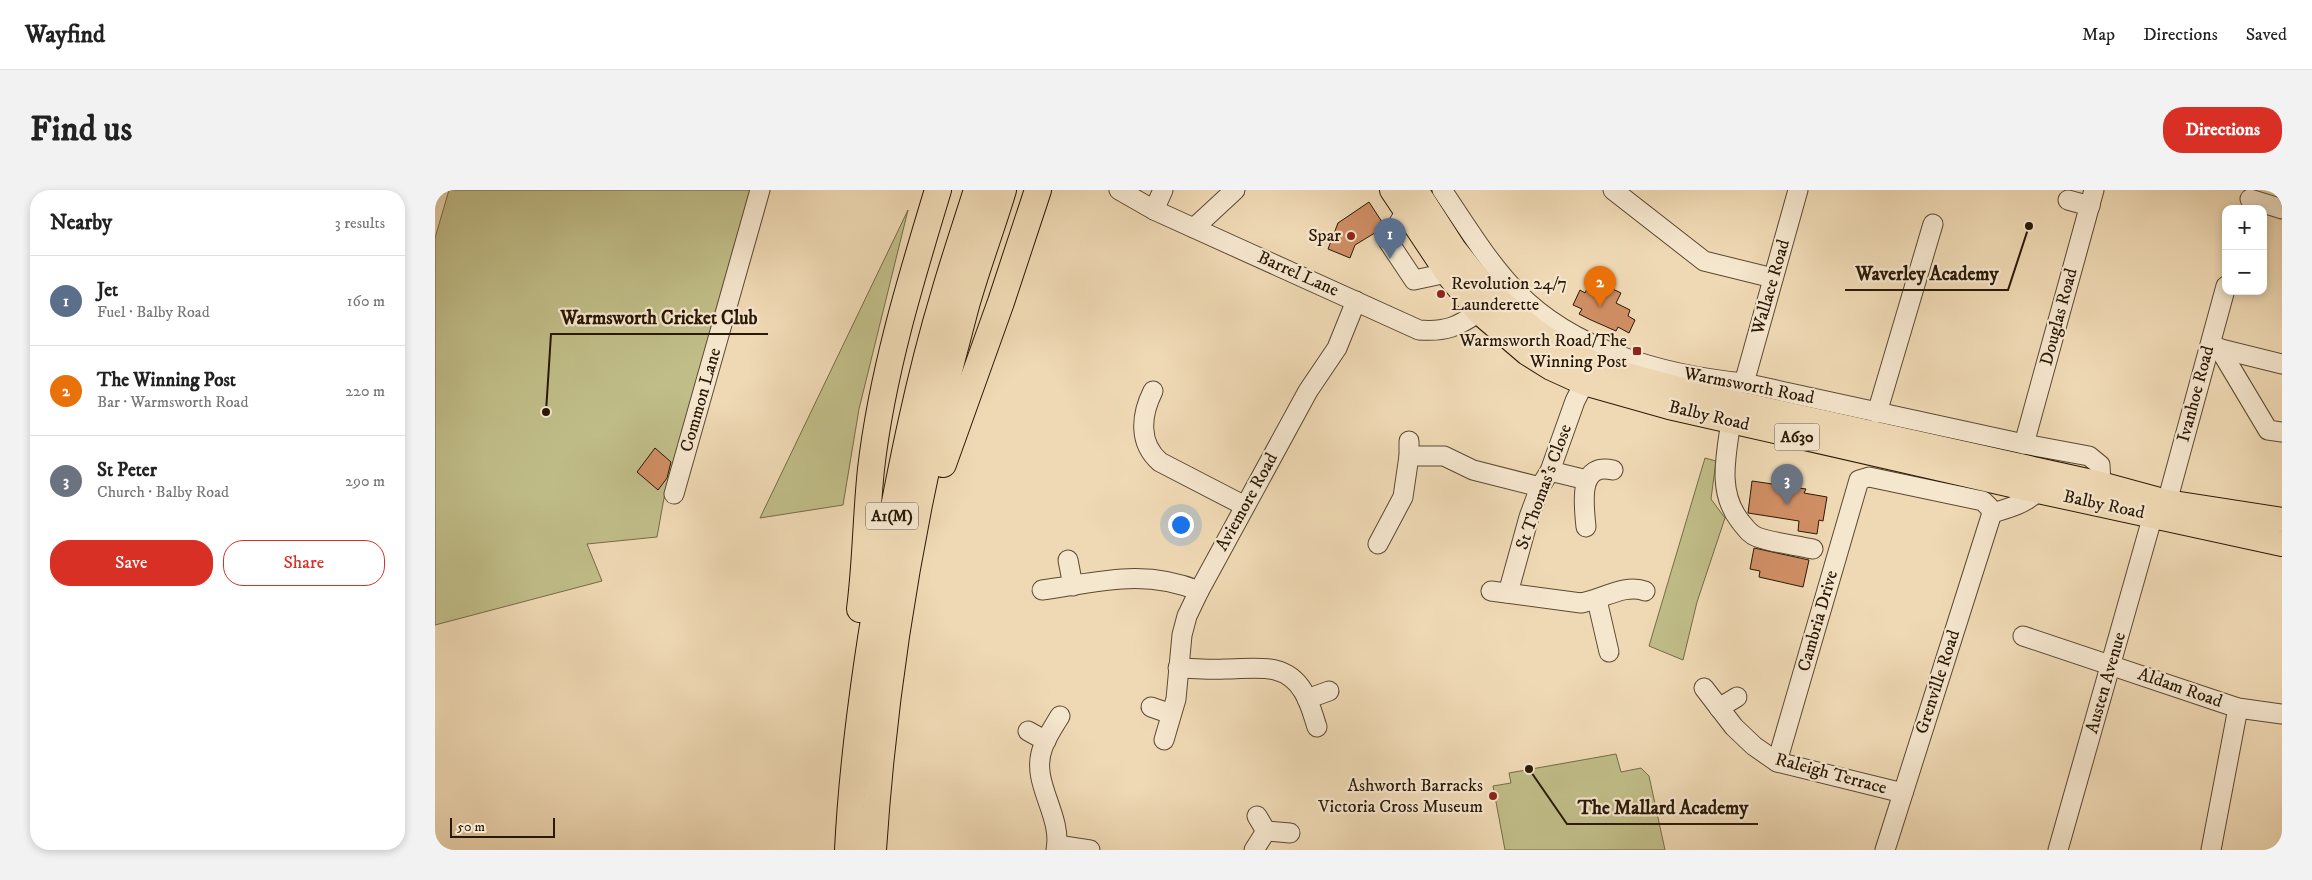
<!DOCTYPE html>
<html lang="en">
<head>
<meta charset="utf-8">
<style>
	body { margin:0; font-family:"IM FELL DW Pica",serif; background:#f2f2f2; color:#222 }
	.controls { position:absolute; right:15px; top:15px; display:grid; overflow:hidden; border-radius:10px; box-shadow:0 2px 8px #0003 }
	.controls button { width:45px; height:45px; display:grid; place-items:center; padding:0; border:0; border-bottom:1px solid #e0e0e0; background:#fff; color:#222; font:25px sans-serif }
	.scale { position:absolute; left:15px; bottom:12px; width:105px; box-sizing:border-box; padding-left:5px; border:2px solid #2a1906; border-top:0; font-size:14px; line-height:18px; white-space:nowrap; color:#2a1906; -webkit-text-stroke:4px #f5e6ce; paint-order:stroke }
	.you { position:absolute; left:745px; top:334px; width:18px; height:18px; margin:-12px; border:4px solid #fff; border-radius:50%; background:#1a73e8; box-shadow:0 0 0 8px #1a73e833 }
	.badge { display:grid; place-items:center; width:32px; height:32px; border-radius:50%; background:#d93025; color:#fff; font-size:16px; font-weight:700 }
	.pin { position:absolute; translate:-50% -41px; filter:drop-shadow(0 1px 2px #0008) }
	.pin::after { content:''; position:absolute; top:26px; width:18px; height:15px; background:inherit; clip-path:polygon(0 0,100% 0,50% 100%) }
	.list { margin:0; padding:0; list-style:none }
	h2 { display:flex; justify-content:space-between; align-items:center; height:65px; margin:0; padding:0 20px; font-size:21px }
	h2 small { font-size:16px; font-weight:400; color:#767676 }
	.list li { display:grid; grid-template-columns:32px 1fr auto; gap:15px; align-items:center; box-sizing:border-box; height:90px; padding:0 20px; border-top:1px solid #e0e0e0 }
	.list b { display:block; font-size:19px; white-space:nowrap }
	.list p { margin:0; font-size:16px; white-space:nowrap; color:#767676 }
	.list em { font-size:16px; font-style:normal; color:#767676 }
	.actions { display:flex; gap:10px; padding:15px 20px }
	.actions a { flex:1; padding:11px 0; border:1px solid #d93025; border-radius:20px; text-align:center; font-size:18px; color:#d93025 }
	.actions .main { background:#d93025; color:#fff }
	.map { position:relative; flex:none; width:1847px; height:660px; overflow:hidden; border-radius:20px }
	header { display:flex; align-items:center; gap:30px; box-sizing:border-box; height:70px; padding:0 25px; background:#fff; border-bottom:1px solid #e0e0e0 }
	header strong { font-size:24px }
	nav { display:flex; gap:28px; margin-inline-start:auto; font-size:18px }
	.intro { display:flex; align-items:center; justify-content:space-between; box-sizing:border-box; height:120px; padding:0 30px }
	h1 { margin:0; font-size:35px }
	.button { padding:12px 22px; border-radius:20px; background:#d93025; color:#fff; font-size:18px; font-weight:700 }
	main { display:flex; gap:30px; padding:0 30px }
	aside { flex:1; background:#fff; border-radius:20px; box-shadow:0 2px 8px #0003 }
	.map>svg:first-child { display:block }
</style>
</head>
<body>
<header>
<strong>Wayfind</strong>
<nav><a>Map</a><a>Directions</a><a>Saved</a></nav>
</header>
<div class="intro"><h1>Find us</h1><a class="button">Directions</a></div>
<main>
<aside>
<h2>Nearby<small>3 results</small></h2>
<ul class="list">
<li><span class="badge" style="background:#5c6f8a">1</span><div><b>Jet</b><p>Fuel · Balby Road</p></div><em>160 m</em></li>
<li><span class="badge" style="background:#e8710a">2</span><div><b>The Winning Post</b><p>Bar · Warmsworth Road</p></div><em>220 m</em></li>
<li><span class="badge" style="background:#6b7280">3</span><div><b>St Peter</b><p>Church · Balby Road</p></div><em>290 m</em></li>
</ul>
<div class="actions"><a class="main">Save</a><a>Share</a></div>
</aside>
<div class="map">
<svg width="1847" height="660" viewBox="0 0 1847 660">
	<rect width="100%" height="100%" fill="#efd9b4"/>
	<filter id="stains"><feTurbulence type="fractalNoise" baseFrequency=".004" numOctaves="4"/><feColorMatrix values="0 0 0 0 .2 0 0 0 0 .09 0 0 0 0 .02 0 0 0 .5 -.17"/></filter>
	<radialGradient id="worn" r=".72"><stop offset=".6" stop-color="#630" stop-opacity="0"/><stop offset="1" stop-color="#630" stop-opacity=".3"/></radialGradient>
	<!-- green -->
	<g fill="#c0bd88" stroke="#756b47">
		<path d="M14,0H318L229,308L222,347L152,354L167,391L0,435V48Z"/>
		<path d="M473,20L424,219L408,315L325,328Z"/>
		<path d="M1270,268L1281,271L1276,309L1290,328L1262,412L1248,470L1214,456Z"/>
		<path d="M1181,564L1186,582L1206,578L1214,586L1230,660H1070L1058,596L1076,593L1074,583Z"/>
	</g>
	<!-- building -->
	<g fill="#d08e64" stroke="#2a1906">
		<path d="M934,12L949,35L948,38L920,55L915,68L893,59L903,33Z"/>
		<path d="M1157,89L1186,103L1181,113L1195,120L1193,126L1200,130L1194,143L1183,137L1181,141L1156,130L1144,124L1147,119L1138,115L1145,100L1150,103Z"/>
		<path d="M220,258L236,272L232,288L223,300L202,282Z"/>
		<path d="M1317,291L1371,299L1369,303L1392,307L1388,331L1384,330L1382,344L1363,341L1364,331L1313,323Z"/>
		<path d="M1319,358L1374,370L1368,397L1324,387L1325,381L1315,379Z"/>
	</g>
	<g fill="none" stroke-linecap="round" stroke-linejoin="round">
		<!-- minor casing -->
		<g stroke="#5b4932" stroke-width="21">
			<g id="minor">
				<path d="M684,0L719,20L984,140C1011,142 1022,137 1044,122"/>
				<path d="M1007,0C1030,34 1051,69 1078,98C1135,160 1228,185 1309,193L1589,254L1654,266L1665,275L1666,294"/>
				<path d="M1178,0L1269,71L1338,88"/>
				<path d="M1815,9L1847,19"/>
				<path d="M1633,10L1655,16"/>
				<path d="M719,20L728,0"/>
				<path d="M971,21L953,51L979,90L1012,83"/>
				<path d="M759,38L800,0"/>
				<path d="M1778,157L1847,174"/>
				<path d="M1784,158L1833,240L1847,242"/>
				<path d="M1309,193L1363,0"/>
				<path d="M718,201C706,225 703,253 725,272L810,316"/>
				<path d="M1442,223L1498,34"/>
				<path d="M1296,231C1291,266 1282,302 1305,331C1310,337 1314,344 1322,347C1339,353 1360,355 1378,359"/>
				<path d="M1589,254L1659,0"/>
				<path d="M974,266H1009L1038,280L1105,297"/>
				<path d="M1115,281L1152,290"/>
				<path d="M239,304L325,0"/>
				<path d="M1732,312L1791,96"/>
				<path d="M1151,337C1149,315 1142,272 1178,280"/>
				<path d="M943,354L968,307L974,266V251"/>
				<path d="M633,370L638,396"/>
				<path d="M607,400C664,392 709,378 764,401"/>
				<path d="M1056,401L1146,413C1166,410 1190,393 1210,401"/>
				<path d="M1073,403L1094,327L1105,297L1115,281L1140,211L1149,193"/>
				<path d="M1162,410L1174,462"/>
				<path d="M1588,446L1803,518L1847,524"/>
				<path d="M743,478C759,478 774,480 790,479C819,479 850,471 868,501C875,512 878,525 882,537"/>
				<path d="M1269,498L1299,537L1319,556L1342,572L1468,603"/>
				<path d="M872,509L894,501"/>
				<path d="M716,517L736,524"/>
				<path d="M1284,518L1302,507"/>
				<path d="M593,541L611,551"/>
				<path d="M729,550L741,509L747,445L752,426L764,401L873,201L902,158L921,111"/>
				<path d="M1342,572L1424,290L1434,287L1548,311L1554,317L1557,323C1574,318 1590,314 1603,301"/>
				<path d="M822,626L831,641L855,643"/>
				<path d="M622,655L655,660"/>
				<path d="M621,660C628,624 594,592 608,557C612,546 619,536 625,526"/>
				<path d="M819,660L831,641"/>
				<path d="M1450,660L1557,323"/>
				<path d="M1623,660L1718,325"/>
				<path d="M1776,660L1803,518"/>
			</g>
		</g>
		<!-- major casing -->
		<g stroke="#2a1906" stroke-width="26">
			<g id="major">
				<path d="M957,0L1015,87L1044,122L1092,163L1116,178L1149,193L1234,217L1603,301L1847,354"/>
				<path d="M981,0L1019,59L1050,98L1078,123L1107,146L1139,165L1177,181L1274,207L1666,294L1732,312L1847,330"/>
			</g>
		</g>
		<!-- highway casing -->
		<g stroke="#2a1906" stroke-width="28">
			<g id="highway">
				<path d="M508,274L566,112L603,0"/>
				<path d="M425,419C431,373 431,326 436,279C447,184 475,92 503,0"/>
				<path d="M413,660C418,559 433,459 451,359C467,274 484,188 509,105C519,70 531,35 542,0"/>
				<path d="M438,660C450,477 482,296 530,119C541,79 556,40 568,0"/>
			</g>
		</g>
		<!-- minor -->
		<use href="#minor" stroke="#f5e6ce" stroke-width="19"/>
		<!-- major -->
		<use href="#major" stroke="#efd9b4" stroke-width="24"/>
		<!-- highway -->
		<use href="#highway" stroke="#efd9b4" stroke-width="26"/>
	</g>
	<!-- markers -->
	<g fill="#8f2418" stroke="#f5e6ce" stroke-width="2">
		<circle cx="916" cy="46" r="5"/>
		<circle cx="1006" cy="104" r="5"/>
		<rect x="1197" y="156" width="10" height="10" rx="2.5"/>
		<circle cx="1058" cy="606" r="5"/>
	</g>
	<g text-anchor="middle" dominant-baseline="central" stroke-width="4.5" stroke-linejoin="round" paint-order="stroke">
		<!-- shield labels -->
		<g fill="#f5e6ce" stroke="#675642" stroke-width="1">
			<rect x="1339.5" y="233.5" width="45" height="27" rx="4"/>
			<rect x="431" y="312.5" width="52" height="27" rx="4"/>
		</g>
		<g font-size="16" font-weight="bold" fill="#2a1906">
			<text x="1362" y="247">A630</text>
			<text x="457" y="326">A1(M)</text>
		</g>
		<!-- poi labels -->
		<g font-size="18" fill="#2a1906" stroke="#f5e6ce" text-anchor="end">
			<text x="906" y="46">Spar</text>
			<text x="1016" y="94" text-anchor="start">Revolution 24/7<tspan x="1016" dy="21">Launderette</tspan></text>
			<text x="1192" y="151">Warmsworth Road/The<tspan x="1192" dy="21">Winning Post</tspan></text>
			<text x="1048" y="596">Ashworth Barracks<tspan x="1048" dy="21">Victoria Cross Museum</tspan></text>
		</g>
		<!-- street labels -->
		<g font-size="18" fill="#2a1906" stroke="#f5e6ce">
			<text transform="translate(863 84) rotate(24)">Barrel Lane</text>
			<text transform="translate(1336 97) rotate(-74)">Wallace Road</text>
			<text transform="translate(1624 127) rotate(-75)">Douglas Road</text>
			<text transform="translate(1314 196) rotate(11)">Warmsworth Road</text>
			<text transform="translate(1761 204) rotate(-75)">Ivanhoe Road</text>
			<text transform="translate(266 210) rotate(-74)">Common Lane</text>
			<text transform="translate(1274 226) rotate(13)">Balby Road</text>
			<text transform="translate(1109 297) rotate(-70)">St Thomas's Close</text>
			<text transform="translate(812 312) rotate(-61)">Aviemore Road</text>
			<text transform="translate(1669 315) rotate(12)">Balby Road</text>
			<text transform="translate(1383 431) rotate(-74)">Cambria Drive</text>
			<text transform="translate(1503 492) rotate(-72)">Grenville Road</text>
			<text transform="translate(1671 493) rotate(-74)">Austen Avenue</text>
			<text transform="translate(1745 498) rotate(19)">Aldam Road</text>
			<text transform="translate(1396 584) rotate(15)">Raleigh Terrace</text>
		</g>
	</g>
	<!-- callouts -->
	<path fill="none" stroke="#2a1906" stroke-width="2" d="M1594 36L1573 100H1410M111 222L116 144H333M1094 579L1132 634H1323"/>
	<g fill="#2a1906" stroke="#f5e6ce" stroke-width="2">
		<circle cx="1594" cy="36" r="5"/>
		<circle cx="111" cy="222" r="5"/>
		<circle cx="1094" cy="579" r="5"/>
	</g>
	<g font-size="19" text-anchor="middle" font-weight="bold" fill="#2a1906" stroke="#f5e6ce" stroke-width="4.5" stroke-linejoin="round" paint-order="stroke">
		<text x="1492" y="90">Waverley Academy</text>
		<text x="224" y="134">Warmsworth Cricket Club</text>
		<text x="1228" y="624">The Mallard Academy</text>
	</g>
	<rect width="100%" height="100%" filter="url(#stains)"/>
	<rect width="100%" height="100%" fill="url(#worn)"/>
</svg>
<div class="controls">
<button>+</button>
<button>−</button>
</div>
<div class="scale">50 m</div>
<div class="you"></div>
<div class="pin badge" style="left:955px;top:69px;background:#5c6f8a">1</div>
<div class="pin badge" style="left:1165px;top:117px;background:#e8710a">2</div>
<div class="pin badge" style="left:1352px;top:315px;background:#6b7280">3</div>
</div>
</main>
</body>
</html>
